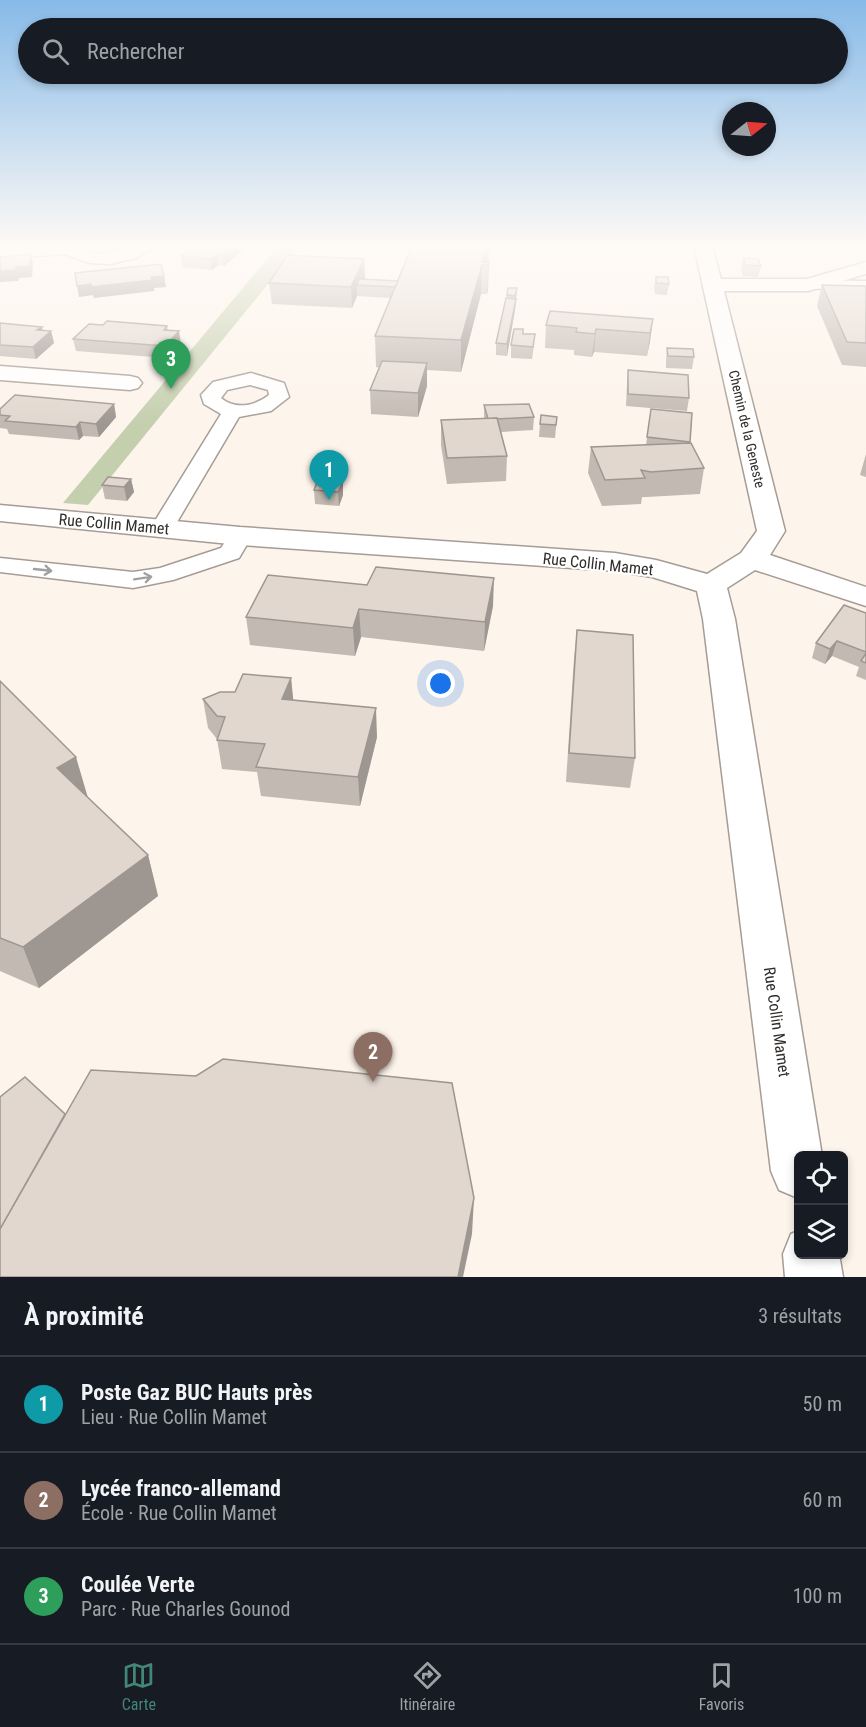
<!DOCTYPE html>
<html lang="fr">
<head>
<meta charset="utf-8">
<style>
	body { margin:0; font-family:"Roboto Condensed",sans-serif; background:#20242c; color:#f1f3f6 }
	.controls { position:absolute; right:18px; bottom:18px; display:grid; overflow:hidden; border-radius:9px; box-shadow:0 3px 9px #0003 }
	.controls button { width:54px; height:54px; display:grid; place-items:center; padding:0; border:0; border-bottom:2px solid #363941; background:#171b24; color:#f1f3f6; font:30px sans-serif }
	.compass { position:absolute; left:722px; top:102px; width:54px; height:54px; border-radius:50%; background:#171b24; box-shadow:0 3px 9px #0003; rotate:73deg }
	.you { position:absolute; left:441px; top:684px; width:21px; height:21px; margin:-15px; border:4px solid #fff; border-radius:50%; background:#1a73e8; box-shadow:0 0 0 9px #1a73e833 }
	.badge { display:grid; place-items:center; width:39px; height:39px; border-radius:50%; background:#438678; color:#fff; font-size:20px; font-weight:700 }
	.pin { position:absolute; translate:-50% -50px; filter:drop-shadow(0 2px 3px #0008) }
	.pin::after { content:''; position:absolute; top:32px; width:21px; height:18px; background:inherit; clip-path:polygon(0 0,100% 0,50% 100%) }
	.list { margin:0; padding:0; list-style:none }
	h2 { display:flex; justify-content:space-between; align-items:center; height:78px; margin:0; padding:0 24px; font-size:26px }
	h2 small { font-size:20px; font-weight:400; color:#9ea1a6 }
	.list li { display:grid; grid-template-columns:39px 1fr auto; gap:18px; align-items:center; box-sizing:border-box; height:96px; padding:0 24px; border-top:2px solid #363941 }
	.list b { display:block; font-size:22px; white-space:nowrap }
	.list p { margin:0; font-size:20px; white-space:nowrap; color:#9ea1a6 }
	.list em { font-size:20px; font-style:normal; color:#9ea1a6 }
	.icon { flex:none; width:33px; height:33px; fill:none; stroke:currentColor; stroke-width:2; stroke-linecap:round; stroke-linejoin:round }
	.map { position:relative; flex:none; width:866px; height:1277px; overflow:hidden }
	.search { position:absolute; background:#171b24; box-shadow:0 3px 9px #0003; left:18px; right:18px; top:18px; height:66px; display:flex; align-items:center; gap:15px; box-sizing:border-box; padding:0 21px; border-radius:33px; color:#9ea1a6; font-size:22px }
	.sheet { height:366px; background:#171b24 }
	nav { display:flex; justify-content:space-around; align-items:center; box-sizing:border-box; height:84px; border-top:2px solid #363941; background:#171b24; font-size:16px; color:#9ea1a6 }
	nav a { display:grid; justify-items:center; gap:3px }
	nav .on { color:#438678 }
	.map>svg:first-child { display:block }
</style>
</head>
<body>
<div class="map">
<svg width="866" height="1277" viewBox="0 0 866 1277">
	<rect width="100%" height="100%" fill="#fdf4eb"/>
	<!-- green -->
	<path fill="#c4cfae" d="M278,246H299L88,505L63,503Z"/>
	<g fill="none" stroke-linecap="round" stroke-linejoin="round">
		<!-- lane casing -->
		<g stroke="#a59c95" stroke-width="3">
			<g id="lane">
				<path d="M808,280L866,281V291L802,288L800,285L802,282Z"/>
				<path d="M251,373L284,383L289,397L271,411L239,417L170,534H154L150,529L221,414L204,404L201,395L213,382ZM250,385L268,390L269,395C255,406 235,410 221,398L227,390Z"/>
				<path d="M240,529L248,531L252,536L239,558L173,580L133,588L0,572V558L133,572L160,568L221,548L232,531Z"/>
			</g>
		</g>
		<!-- street casing -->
		<g stroke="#a59c95" stroke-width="3">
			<g id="street">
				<path d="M80,246C93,262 120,248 135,246C142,246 148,246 155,246L136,258L110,264L90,263L64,254L0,259V247Z"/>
				<path d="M694,246H712L721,279H807L866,262V274L808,291H724L785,531L770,555L866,587V606L755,570L727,588L735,619L822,1156H798V1198L779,1190L771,1171L703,619L697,591L652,577L615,571L240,545L0,521V505L240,527L615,553L656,560L707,574L741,553L757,531Z"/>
				<path d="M0,366L130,376L138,378L142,383L138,388L130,390L0,380Z"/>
				<path d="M798,1231V1254H839L843,1277H785L783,1254L791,1234Z"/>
			</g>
		</g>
		<!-- lane -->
		<use href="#lane" fill="#fff" fill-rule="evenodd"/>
		<!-- street -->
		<use href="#street" fill="#fff" fill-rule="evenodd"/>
	</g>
	<!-- wall -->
	<g fill="#c2b9b2">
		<path d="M193,246H247V247L224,266L218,265L212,270L182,267L181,256Z"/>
		<path d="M489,246L487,294H481L461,372L427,370V386L418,417L371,414L370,390L380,368L376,367L375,336L391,298L357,296L352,308L272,304L269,283L364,259L365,279L398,281Z"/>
		<path d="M743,258L761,266L758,277L743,276L741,269Z"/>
		<path d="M656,277L669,284L667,295L655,294L654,288Z"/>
		<path d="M822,285L866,286V367L842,365L817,306Z"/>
		<path d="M508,288H517L515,310L507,356L496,355V343Z"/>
		<path d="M653,319L647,356L594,352L592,357L574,355V350L545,348L546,325Z"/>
		<path d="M0,323L51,331L54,343L36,359L0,356Z"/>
		<path d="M103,325L167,326L168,330L181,343L167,358L76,351L73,339Z"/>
		<path d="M523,334L534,346L532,359L511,358V345Z"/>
		<path d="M667,348L694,357L692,369L666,368V360Z"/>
		<path d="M628,370L689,398L687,411L626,406L627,383Z"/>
		<path d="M114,404L116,417L99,437L83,436L79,440L9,434L7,429L0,428V409Z"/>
		<path d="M484,405L534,417L533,430L501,432L507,456L506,481L447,484L441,445V420L484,419Z"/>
		<path d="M651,409L692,413L690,443L704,468L700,494L647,497H642L641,504L602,506L588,473L591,447L646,445Z"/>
		<path d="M557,417L555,438L539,437L540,424Z"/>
		<path d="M866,454V477L860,475Z"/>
		<path d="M131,479L134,492L127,501L105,499L102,485Z"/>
		<path d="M343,482V495L339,506L315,504L314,490Z"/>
		<path d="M268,575L493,606L484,651L361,637L355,656L250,645L246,617Z"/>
		<path d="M866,613V680L856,676L859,667L832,656L825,664L812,658L816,643Z"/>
		<path d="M577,630L635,758L630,788L566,782L574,658Z"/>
		<path d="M291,678L293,700L377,737L360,806L261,796L257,772L222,769L217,739L208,728L203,699L235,692Z"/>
		<path d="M0,681L88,798L148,855L158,896L39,988L0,971Z"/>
	</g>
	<!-- shaded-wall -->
	<g fill="#9e9691">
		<path d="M234,246L247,247L224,266L223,255Z"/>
		<path d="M486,246H489L488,262L482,265L481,294L461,372V340Z"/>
		<path d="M31,254L33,265L32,277L19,278L18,281L0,282V271Z"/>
		<path d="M217,254L218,265L212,270L211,259Z"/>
		<path d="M364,259L365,279L357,285V296L352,308L351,287Z"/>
		<path d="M489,262L488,291L487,294L488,265Z"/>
		<path d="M164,276L166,287L154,288V291L94,298L93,295L79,297L77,286Z"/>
		<path d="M517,288L515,310L507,356V344Z"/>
		<path d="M653,319L650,342L647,356L650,333Z"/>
		<path d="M42,327L44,338L51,331L54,343L36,359L33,347L37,330Z"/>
		<path d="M596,329L594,352L592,357L595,334Z"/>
		<path d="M179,331L181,343L167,358L165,346Z"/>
		<path d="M427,363V386L418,417V393Z"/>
		<path d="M114,404L116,417L99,437L96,424Z"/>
		<path d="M80,422L83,436L79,440L76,427Z"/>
		<path d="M131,479L134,492L127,501L124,487Z"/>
		<path d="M343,482V495L339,506L338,492Z"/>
		<path d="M494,578L493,606L484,651L485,622Z"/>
		<path d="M359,609L361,637L355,656L353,628Z"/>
		<path d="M837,641L832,656L825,664L830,649Z"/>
		<path d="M291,678L294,707L282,699Z"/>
		<path d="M376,708L377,737L360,806L358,777Z"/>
		<path d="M76,757L88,798L57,768Z"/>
		<path d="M148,855L158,896L39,988L23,947Z"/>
		<path d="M474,1198L472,1234L463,1277H458Z"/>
	</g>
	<!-- building -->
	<g fill="#e1d7cf" stroke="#9e9691" stroke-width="1.5">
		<path d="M193,246H234L223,255L217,254L211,259L181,256Z"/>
		<path d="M412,246H486L482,262H489L488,265H482L461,340L375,336Z"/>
		<path d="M31,254L29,266L16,267V270L0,271V257Z"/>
		<path d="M287,255L364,259L351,287L269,283Z"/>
		<path d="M743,258L758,259L761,266L745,265Z"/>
		<path d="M161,264L164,276L151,277L152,280L91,287V284L77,286L75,273Z"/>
		<path d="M656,277H668L669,284L656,283Z"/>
		<path d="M359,279L398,281L395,287L357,285Z"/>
		<path d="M822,285L866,286V343L847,342Z"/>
		<path d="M508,288H517L515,296L507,295Z"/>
		<path d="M506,298L516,299L507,344L496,343Z"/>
		<path d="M550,311L653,319L650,333L596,329L595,334L576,332L577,328L546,325Z"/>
		<path d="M107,321L167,326L164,330L179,331L165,346L73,339L89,324L103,325Z"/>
		<path d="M0,323L42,327L37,330L51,331L33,347L0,345Z"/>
		<path d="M514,329H523V334H535L533,347L511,345Z"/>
		<path d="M667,348L693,349L694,357L668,356Z"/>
		<path d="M382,361L427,363L418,393L370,390Z"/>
		<path d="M628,370L688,375L689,398L628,394Z"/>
		<path d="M15,395L114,404L96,424L80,422L76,427L5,421L10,416L0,415V409Z"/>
		<path d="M529,404L534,417L497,419V418L488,419L484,405Z"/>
		<path d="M651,409L692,413L690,442L647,437Z"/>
		<path d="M541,415L557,417L556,425L540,424Z"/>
		<path d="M497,418L507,456L447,458L441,420Z"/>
		<path d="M691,443L704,468L651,472L641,470L645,478L605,480L591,447Z"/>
		<path d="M108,477L131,479L124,487L102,485Z"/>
		<path d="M318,480L343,482L338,492L314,490Z"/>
		<path d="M376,567L494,578L485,622L359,609L353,628L246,617L268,575L367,585Z"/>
		<path d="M844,605L866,613V652L837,641L830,649L816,643Z"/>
		<path d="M577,630L633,635L635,758L569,753Z"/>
		<path d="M866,653V663L861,661Z"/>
		<path d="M243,674L291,678L282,699L376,708L358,777L256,767L265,744L217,740L225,717L217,716L203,699L220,692H235Z"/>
		<path d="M0,681L76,757L57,768L148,855L23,947L0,938Z"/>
		<path d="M223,1059L452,1083L474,1198L458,1277H0V1229L91,1070L196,1076Z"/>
		<path d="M25,1077L65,1114L0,1229V1097Z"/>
	</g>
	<!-- one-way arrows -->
	<defs><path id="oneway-shaft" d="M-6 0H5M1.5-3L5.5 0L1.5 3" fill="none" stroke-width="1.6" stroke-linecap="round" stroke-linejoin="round" transform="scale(1.5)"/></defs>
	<g stroke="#a2a09f">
		<use href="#oneway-shaft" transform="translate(43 570) rotate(6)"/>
		<use href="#oneway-shaft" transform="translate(143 578) rotate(-9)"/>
	</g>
	<!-- sky -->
	<linearGradient id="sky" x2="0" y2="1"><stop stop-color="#87bae8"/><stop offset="0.58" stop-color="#fefaf6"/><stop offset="1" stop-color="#fefaf6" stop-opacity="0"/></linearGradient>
	<rect width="866" height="425" fill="url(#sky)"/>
	<g text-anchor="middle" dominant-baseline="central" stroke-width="4.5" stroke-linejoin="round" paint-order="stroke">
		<!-- far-street labels -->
		<g font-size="14" fill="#312d2a" stroke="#fff">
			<text transform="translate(747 429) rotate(77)">Chemin de la Geneste</text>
		</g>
		<!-- street labels -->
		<g font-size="16" fill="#312d2a" stroke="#fff">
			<text transform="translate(114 524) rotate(5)">Rue Collin Mamet</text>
			<text transform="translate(598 564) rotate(6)">Rue Collin Mamet</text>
			<text transform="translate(777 1022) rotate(82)">Rue Collin Mamet</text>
		</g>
	</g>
</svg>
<div class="controls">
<button><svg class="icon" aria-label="locate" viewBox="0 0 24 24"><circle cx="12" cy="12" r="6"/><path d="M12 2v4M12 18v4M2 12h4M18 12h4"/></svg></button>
<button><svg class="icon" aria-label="layers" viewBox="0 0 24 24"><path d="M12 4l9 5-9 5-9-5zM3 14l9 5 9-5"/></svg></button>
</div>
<svg class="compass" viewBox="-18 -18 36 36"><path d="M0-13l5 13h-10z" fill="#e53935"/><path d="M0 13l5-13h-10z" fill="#9ea1a6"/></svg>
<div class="you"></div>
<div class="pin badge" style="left:329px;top:500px;background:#0f9aa8">1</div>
<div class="pin badge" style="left:373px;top:1082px;background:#8d6e63">2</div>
<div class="pin badge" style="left:171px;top:389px;background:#2e9e5b">3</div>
<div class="search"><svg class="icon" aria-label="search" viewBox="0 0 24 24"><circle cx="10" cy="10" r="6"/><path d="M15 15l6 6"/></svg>Rechercher</div>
</div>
<section class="sheet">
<h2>À proximité<small>3 résultats</small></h2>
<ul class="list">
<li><span class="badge" style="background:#0f9aa8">1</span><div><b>Poste Gaz BUC Hauts près</b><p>Lieu · Rue Collin Mamet</p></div><em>50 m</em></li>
<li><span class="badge" style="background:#8d6e63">2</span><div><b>Lycée franco-allemand</b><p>École · Rue Collin Mamet</p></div><em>60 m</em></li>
<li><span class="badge" style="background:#2e9e5b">3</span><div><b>Coulée Verte</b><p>Parc · Rue Charles Gounod</p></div><em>100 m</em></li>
</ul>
</section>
<nav>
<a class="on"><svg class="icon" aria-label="map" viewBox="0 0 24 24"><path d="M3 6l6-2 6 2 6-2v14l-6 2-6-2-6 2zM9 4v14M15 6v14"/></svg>Carte</a>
<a><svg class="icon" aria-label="directions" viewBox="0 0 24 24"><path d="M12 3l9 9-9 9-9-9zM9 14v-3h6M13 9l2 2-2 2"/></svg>Itinéraire</a>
<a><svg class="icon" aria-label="saved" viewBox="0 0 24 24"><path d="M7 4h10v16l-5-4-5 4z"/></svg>Favoris</a>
</nav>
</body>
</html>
